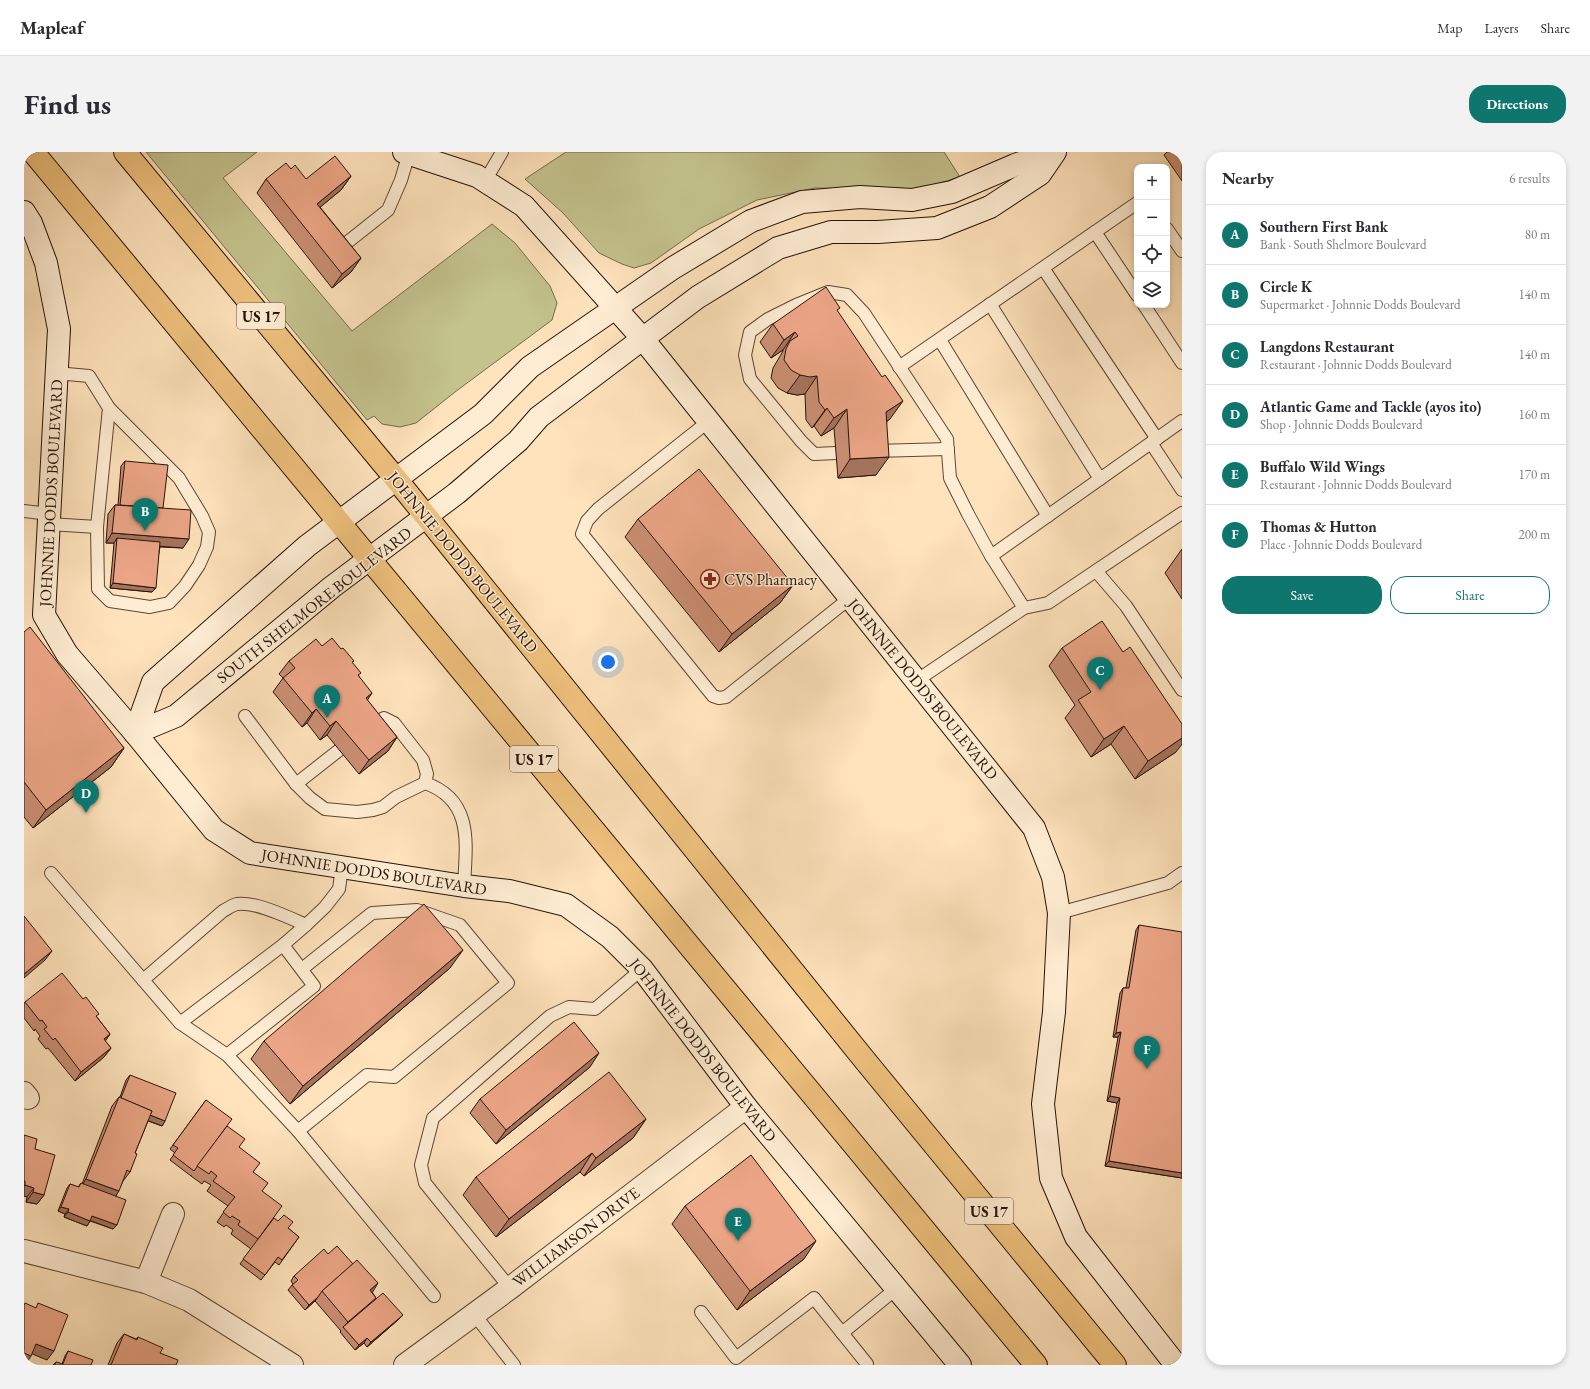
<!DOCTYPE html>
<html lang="en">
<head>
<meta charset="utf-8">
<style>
	body { margin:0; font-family:"EB Garamond",serif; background:#f2f2f3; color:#2b2b33 }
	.controls { position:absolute; right:12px; top:12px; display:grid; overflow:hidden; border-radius:8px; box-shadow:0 2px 6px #0003 }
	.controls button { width:36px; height:36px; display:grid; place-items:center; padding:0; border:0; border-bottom:1px solid #e1e1e2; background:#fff; color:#2b2b33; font:20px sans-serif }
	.you { position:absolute; left:584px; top:510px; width:14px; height:14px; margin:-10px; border:3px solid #fff; border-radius:50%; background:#1a73e8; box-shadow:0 0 0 6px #1a73e833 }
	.badge { display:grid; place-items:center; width:26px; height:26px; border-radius:50%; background:#0f766e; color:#fff; font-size:13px; font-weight:700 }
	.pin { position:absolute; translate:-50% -33px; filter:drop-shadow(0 1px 2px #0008) }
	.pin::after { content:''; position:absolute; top:21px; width:14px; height:12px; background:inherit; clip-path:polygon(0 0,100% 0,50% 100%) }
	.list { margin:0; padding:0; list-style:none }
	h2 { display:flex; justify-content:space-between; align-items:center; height:52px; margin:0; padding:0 16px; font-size:17px }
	h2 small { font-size:13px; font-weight:400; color:#7c7c81 }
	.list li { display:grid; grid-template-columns:26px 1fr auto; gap:12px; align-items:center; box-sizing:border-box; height:60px; padding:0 16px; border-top:1px solid #e1e1e2 }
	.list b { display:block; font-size:15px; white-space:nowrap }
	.list p { margin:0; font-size:13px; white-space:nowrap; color:#7c7c81 }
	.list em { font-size:13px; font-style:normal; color:#7c7c81 }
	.actions { display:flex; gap:8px; padding:12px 16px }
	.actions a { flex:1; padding:9px 0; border:1px solid #0f766e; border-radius:16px; text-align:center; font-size:14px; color:#0f766e }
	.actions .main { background:#0f766e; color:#fff }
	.icon { flex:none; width:22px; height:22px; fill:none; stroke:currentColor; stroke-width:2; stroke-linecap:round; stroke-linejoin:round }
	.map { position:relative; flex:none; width:1158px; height:1213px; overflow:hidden; border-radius:16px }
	header { display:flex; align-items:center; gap:24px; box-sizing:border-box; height:56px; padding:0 20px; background:#fff; border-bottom:1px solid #e1e1e2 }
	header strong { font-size:19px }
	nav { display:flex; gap:22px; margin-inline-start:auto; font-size:14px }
	.intro { display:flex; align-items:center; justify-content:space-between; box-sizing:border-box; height:96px; padding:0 24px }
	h1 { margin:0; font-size:28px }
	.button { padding:10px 18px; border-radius:16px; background:#0f766e; color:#fff; font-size:14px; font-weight:700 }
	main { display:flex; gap:24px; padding:0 24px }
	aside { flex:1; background:#fff; border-radius:16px; box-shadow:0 2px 6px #0003 }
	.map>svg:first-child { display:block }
</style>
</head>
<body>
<header>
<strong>Mapleaf</strong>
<nav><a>Map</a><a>Layers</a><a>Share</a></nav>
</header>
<div class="intro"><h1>Find us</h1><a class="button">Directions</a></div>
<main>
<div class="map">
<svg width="1158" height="1213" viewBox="0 0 1158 1213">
	<rect width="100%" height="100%" fill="#ffe3bc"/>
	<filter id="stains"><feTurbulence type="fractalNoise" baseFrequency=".005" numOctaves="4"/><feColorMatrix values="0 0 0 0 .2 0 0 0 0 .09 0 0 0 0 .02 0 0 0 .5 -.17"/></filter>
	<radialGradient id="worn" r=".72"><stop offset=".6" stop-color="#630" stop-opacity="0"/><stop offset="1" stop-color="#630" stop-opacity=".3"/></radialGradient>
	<!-- green -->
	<g fill="#c4c38e" stroke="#746b4b">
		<path d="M122,0H233L199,26L328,179L468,72L491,91L526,134L533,151L528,168L431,240L392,271L376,275L358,272L350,264L343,268Z"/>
		<path d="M542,0H920L936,25L895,37L862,38L791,36L733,48L675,77L627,111L610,116L598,112L575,101L539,61L501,27Z"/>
	</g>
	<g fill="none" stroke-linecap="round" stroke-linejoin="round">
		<!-- lane casing -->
		<g stroke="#5c4735" stroke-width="14">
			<g id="lane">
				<path d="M461,29L478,0"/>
				<path d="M1143,77L1158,99"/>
				<path d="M1071,80L1113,143"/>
				<path d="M325,89L364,58L377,28L385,1"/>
				<path d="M1019,116L1133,287"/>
				<path d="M966,152L1076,327"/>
				<path d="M1120,153L1158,211"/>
				<path d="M916,188L1024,364"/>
				<path d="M875,215L1113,51"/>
				<path d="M685,269L574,357L563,369L558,382L689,544L695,546L702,545L826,446"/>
				<path d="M1127,291L1158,338"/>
				<path d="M851,299L924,297"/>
				<path d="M812,301L790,302L777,289L726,227L721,203L726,180L744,167L772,153L804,140L823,143L840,161L923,287L926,326L944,362L967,404L1000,456L892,529"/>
				<path d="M0,359L25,362"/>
				<path d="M25,372L73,375L85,256L65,224L32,221"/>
				<path d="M73,375L74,437L86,449L126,455L145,451L161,434L175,413L183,395L185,380L178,364L155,326L85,256"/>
				<path d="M967,404L1158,269"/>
				<path d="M1072,419L1102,454L1158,538"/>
				<path d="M1000,456L1024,451L1158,361"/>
				<path d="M221,564L272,632L286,646L301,657L333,660L349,658L359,655L372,645L401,631C450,648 442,692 440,734"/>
				<path d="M345,574L360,566L370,571L399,608L403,622L401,631"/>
				<path d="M272,632L328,588"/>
				<path d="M27,721L156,871L203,903L274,979L343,923L370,925L484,831L436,773L393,758L348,761L278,817"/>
				<path d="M1035,761L1144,731L1158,721"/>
				<path d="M119,828L199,759C203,757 208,753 213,752C231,749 266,766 282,773"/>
				<path d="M156,871L259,793L282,773L301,755L315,737L318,715"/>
				<path d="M203,903L290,834L259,793"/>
				<path d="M274,979L410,1144"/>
				<path d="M486,1136L401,1031L397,1013L409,966L526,864L545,855L571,857L618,817"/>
				<path d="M677,1160L712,1206L790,1146L843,1212L842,1213"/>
				<path d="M450,1162L490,1213"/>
				<path d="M818,1181L873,1136"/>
			</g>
		</g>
		<!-- street casing -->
		<g stroke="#5c4735" stroke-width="24">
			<g id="street">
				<path d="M0,941L4,946"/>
				<path d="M0,1099L122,1130L165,1148L268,1213"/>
				<path d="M122,1130L149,1062"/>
				<path d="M381,1213L486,1136L722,955"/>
			</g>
		</g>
		<!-- secondary casing -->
		<g stroke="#251308" stroke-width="24">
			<g id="secondary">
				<path d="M380,0L453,24L500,54L619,187L1010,676L1029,725L1035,761L1030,860L1019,952L1027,1026L1052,1085L1152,1213"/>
				<path d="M0,60L7,71L22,111L35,177L20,463L43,502L111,581L190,678L226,701L440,734L485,739L542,753L586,785L618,817L722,955L936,1213"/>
				<path d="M111,581L129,530L283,394L459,262L506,215L649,116L727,69L778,50L836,45L888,48L928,40L991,13L1028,0"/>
				<path d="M111,581L152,564L308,435L433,341L494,289L515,265L674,145L754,96L807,80H854L913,76L966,55L1016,22L1031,0"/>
			</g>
		</g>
		<!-- highway casing -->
		<g stroke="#251308" stroke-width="24">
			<g id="highway">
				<path d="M9,0L1012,1213"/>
				<path d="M101,0L372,327L839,906L1091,1213"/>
			</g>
		</g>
		<!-- lane -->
		<use href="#lane" stroke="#ffedd3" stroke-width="12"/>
		<!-- street -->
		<use href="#street" stroke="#ffedd3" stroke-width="22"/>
		<!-- secondary -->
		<use href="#secondary" stroke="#ffedd3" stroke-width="22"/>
		<!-- highway -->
		<use href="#highway" stroke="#f0c27e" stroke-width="22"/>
	</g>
	<!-- wall -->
	<g fill="#cb8f74" stroke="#251308">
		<path d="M1143,0H1158V29L1140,3Z"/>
		<path d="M327,24L317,38L296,55L337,106L327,120L308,136L233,41L242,27H282Z"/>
		<path d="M813,160L866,267L863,269L852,323L814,326L810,276L797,284L790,274L788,276L782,268L781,242L773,243L763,241L754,236L747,226L749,216L759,199V198L747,206L736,190L749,172Z"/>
		<path d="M101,309L139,356L159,396L136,395L128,440L86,436L90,391H82L84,362L91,353H94L97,314Z"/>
		<path d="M614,367L769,433L756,451L695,500L601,385Z"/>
		<path d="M1158,397V447L1141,421Z"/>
		<path d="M0,480L100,596L87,615L9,676L0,665Z"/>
		<path d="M298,494L328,511L335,524L343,548L373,585L364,599L335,622L303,583L296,588L283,571L278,575L249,540L259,526L255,522L265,509Z"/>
		<path d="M1038,496L1152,600L1111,627L1087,592L1067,605L1041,566L1051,553L1025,514Z"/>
		<path d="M1115,773L1158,1026L1081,1014L1093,951L1083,949L1094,885H1089L1096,841L1099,836H1102L1112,778Z"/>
		<path d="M426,816L266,952L227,907L240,889Z"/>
		<path d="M59,847L86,882L81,889L87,896L80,905L51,929L24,896L22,897L14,887L16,884L11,877L10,879L0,866V852L1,850Z"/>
		<path d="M566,915L472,992L446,961L456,947Z"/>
		<path d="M106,923L141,969L138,974L124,969L111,1001L106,1020L99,1029L92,1044L89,1077L66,1069L63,1074L40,1065L41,1062L34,1059L43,1036L46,1032L54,1035L57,1031L58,1032L88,954L95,945H96L102,928Z"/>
		<path d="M182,948V1003L215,995L229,1020L238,1039L240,1079L264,1076L275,1085L255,1113L251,1110L237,1128L216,1112L227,1097L207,1082L209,1078L202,1073L200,1075L193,1070L204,1054L183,1039L187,1033L180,1029L178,1032L167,1024V1023V1024L146,1008L151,1001L146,997Z"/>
		<path d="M622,967L609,986L560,1024L556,1020L472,1085L439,1043L452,1025Z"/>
		<path d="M0,983L11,997L20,1043L13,1052L2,1050L3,1045L0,1044Z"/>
		<path d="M661,1054L780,1107L713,1158L648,1072Z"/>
		<path d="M304,1102L348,1140L352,1146L350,1149L375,1167L343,1195L340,1191L331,1198L316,1180L317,1179L291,1149L281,1158L264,1138L269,1132L267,1129L270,1124Z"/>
		<path d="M100,1182L112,1187L114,1185L136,1201L152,1213H84L93,1191Z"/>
		<path d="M44,1199L67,1213H29L32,1210L38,1212L41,1204Z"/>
	</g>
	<!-- shaded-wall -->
	<g fill="#a5745e" stroke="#251308">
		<path d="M327,24L317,38L283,66L293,52Z"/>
		<path d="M337,106L327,120L308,136L318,122Z"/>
		<path d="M771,180L759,198L747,206L760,188Z"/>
		<path d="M776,223L793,224L781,242L773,243L763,241Z"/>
		<path d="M879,249L866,267L850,278L862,260Z"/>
		<path d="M803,256L790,274L788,276L801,258Z"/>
		<path d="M823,257L810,276L797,284L810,266Z"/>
		<path d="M865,305L852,323L814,326L826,307Z"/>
		<path d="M88,381L165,387L159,396L93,391V386L90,391H82Z"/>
		<path d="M89,431L132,436L128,440L86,436Z"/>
		<path d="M769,433L756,451L695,500L708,482Z"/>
		<path d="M348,541L339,555L342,546Z"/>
		<path d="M292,557L283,571L278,575L288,561Z"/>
		<path d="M312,569L303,583L296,588L306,574Z"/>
		<path d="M1100,574L1087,592L1067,605L1080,587Z"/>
		<path d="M373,585L364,599L335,622L345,608Z"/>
		<path d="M1158,586V592L1152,600L1111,627L1124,609Z"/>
		<path d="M100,596L87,615L9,676L22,658Z"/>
		<path d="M439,798L426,816L266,952L279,934Z"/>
		<path d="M28,799L21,808L0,826V822Z"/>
		<path d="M1097,880L1094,885H1089L1092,881Z"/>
		<path d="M86,882L80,891V887Z"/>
		<path d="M87,896L80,905L51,929L57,920Z"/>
		<path d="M575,901L566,915L472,992L482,978Z"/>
		<path d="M1086,944L1096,946L1093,951L1083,949Z"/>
		<path d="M95,951L141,969L138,974L92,956Z"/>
		<path d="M622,967L609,986L560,1024L572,1006Z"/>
		<path d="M568,1001L556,1020L472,1085L485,1067Z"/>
		<path d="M1085,1009L1158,1021V1026L1081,1014Z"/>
		<path d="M62,1027L95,1039L88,1049L56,1037Z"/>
		<path d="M1,1033L10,1036L3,1045L0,1044V1034Z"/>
		<path d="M9,1040L20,1043L13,1052L2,1050Z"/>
		<path d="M37,1055L45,1057L41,1062L34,1059Z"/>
		<path d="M44,1060L66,1069L63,1074L40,1065Z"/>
		<path d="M68,1064L93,1073L89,1077L65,1068Z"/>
		<path d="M792,1089L780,1107L713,1158L726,1139Z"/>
		<path d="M354,1131L348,1141L346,1138Z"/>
		<path d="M294,1145L291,1149L281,1158L285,1153Z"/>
		<path d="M352,1146L346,1155L319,1176L324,1170Z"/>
		<path d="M379,1163L375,1167L343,1195L347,1190Z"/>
		<path d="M343,1186L340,1191L331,1198L335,1193Z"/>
		<path d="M12,1192L30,1199L23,1208L6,1201Z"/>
		<path d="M0,1201L7,1204L1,1213H0Z"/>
	</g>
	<!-- building -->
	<g fill="#eca687" stroke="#251308">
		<path d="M311,4L327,24L293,52L337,106L318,122L242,27L262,11L267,17L271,13L282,27Z"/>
		<path d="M802,135L816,156L813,158L858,225L861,223L879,249L862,260L865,305L826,307L823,257L810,266L803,256L801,258L795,250L793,224L786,225L776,223L767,218L760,208L762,197L766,189L774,184L771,180L760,188L749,172Z"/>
		<path d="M101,309L144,313L139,356L96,353Z"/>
		<path d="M675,317L769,433L708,482L614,367Z"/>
		<path d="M91,353L167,358L165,387L88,381Z"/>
		<path d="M93,386L136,390L132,436L89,431Z"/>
		<path d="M1078,469L1099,500L1106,495L1158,572V586L1124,609L1100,574L1080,587L1054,548L1067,540L1038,496Z"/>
		<path d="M6,475L100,596L22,658L0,630V480Z"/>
		<path d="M308,486L317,497L319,496L330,509L328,510L337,521L334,523L348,541L342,546L373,585L345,608L312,569L306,574L292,557L288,561L259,526L271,516L265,509L292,487L298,494Z"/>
		<path d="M400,752L439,798L279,934L240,889Z"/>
		<path d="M0,764L28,799L0,822Z"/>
		<path d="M1115,773L1158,780V1021L1085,1009L1096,946L1086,944L1097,880L1092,881L1099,836H1105Z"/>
		<path d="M38,821L59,847L62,845L75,862L72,864L86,882L80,887L87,896L57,920L31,886L29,888L20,877L23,875L18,868L16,869L1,850Z"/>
		<path d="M550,870L575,901L482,978L456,947Z"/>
		<path d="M585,920L622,967L572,1006L568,1001L485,1067L452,1025Z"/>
		<path d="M106,923L152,941L141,969L126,963L128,959L97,946Z"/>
		<path d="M95,945L128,959L111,1001L113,1002L106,1020L103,1018L95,1039L62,1027Z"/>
		<path d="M182,948L208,967L170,1019L149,1003L154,996L149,993Z"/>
		<path d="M203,974L221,987L215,995L236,1011L229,1020L244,1031L238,1039L258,1054L234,1087L214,1073L216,1069L208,1064L206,1066L199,1060L211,1045L189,1029L193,1024L187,1019L185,1022L173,1014Z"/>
		<path d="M0,983L13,987L11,997L31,1003L20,1043L9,1040L10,1036L1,1033V1029H0Z"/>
		<path d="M727,1003L792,1089L726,1139L661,1054Z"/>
		<path d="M57,1031L102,1048L93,1073L68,1064L66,1069L44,1060L45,1057L37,1055L46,1032L55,1035Z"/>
		<path d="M260,1063L269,1070L264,1076L275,1085L258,1108L254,1105L241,1123L219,1107L250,1066L254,1069Z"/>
		<path d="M313,1094L329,1112L298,1139L294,1145L285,1153L268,1133L274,1128L270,1124L300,1097L304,1102Z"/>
		<path d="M333,1108L354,1131L346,1138L352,1146L324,1170L298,1139Z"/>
		<path d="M359,1141L379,1163L347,1190L343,1186L335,1193L319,1175Z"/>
		<path d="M1,1151L12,1156L14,1151L44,1163L30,1199L12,1192L7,1204L0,1201V1153Z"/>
		<path d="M100,1182L113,1188L114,1185L139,1196L136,1201L154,1208L152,1213H87Z"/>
		<path d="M44,1199L69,1208L67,1213H31L32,1210L39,1212Z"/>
	</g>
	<!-- icons -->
	<defs>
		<g id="pharmacy-ring" transform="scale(1)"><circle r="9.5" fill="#ffedd3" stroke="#8f2418" stroke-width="1.5"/><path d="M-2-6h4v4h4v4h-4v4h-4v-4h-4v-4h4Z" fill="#8f2418"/></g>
	</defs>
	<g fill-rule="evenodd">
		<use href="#pharmacy-ring" x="686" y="427"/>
	</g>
	<g text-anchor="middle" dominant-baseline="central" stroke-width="3" stroke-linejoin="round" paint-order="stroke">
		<!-- shield labels -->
		<g fill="#ffedd3" stroke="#665445" stroke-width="1">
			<rect x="213" y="151" width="48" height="26" rx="3"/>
			<rect x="486" y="594" width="48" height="26" rx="3"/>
			<rect x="941" y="1046" width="48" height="26" rx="3"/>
		</g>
		<g font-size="15" font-weight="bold" fill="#251308">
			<text x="237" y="164">US 17</text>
			<text x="510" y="607">US 17</text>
			<text x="965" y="1059">US 17</text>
		</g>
		<!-- street labels -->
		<g font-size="16" fill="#251308" stroke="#ffedd3">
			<text transform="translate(27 341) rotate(-87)">JOHNNIE DODDS BOULEVARD</text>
			<text transform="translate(439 410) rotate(51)">JOHNNIE DODDS BOULEVARD</text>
			<text transform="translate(290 453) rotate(-38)">SOUTH SHELMORE BOULEVARD</text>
			<text transform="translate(899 537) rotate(51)">JOHNNIE DODDS BOULEVARD</text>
			<text transform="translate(350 720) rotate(9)">JOHNNIE DODDS BOULEVARD</text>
			<text transform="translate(679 898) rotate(52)">JOHNNIE DODDS BOULEVARD</text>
			<text transform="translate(552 1085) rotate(-37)">WILLIAMSON DRIVE</text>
		</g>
		<!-- poi labels -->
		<g font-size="16" fill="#251308" stroke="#ffedd3" text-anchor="start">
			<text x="700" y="427">CVS Pharmacy</text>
		</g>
	</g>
	<rect width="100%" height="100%" filter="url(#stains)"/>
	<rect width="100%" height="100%" fill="url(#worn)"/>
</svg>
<div class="controls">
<button>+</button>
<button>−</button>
<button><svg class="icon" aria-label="locate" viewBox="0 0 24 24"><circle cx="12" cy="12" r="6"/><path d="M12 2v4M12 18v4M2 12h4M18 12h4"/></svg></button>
<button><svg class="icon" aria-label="layers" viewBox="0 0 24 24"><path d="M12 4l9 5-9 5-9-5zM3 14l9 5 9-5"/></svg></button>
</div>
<div class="you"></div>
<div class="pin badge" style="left:303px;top:566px">A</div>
<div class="pin badge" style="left:121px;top:379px">B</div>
<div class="pin badge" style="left:1076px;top:538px">C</div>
<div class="pin badge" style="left:62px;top:661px">D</div>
<div class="pin badge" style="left:714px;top:1089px">E</div>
<div class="pin badge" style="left:1123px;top:917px">F</div>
</div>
<aside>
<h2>Nearby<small>6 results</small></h2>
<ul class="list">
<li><span class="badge">A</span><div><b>Southern First Bank</b><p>Bank · South Shelmore Boulevard</p></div><em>80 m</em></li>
<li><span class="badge">B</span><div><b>Circle K</b><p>Supermarket · Johnnie Dodds Boulevard</p></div><em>140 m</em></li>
<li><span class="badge">C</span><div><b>Langdons Restaurant</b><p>Restaurant · Johnnie Dodds Boulevard</p></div><em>140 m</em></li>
<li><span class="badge">D</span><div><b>Atlantic Game and Tackle (ayos ito)</b><p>Shop · Johnnie Dodds Boulevard</p></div><em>160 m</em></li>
<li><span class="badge">E</span><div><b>Buffalo Wild Wings</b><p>Restaurant · Johnnie Dodds Boulevard</p></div><em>170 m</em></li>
<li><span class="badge">F</span><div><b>Thomas &amp; Hutton</b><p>Place · Johnnie Dodds Boulevard</p></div><em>200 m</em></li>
</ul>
<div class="actions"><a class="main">Save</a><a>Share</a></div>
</aside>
</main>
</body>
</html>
